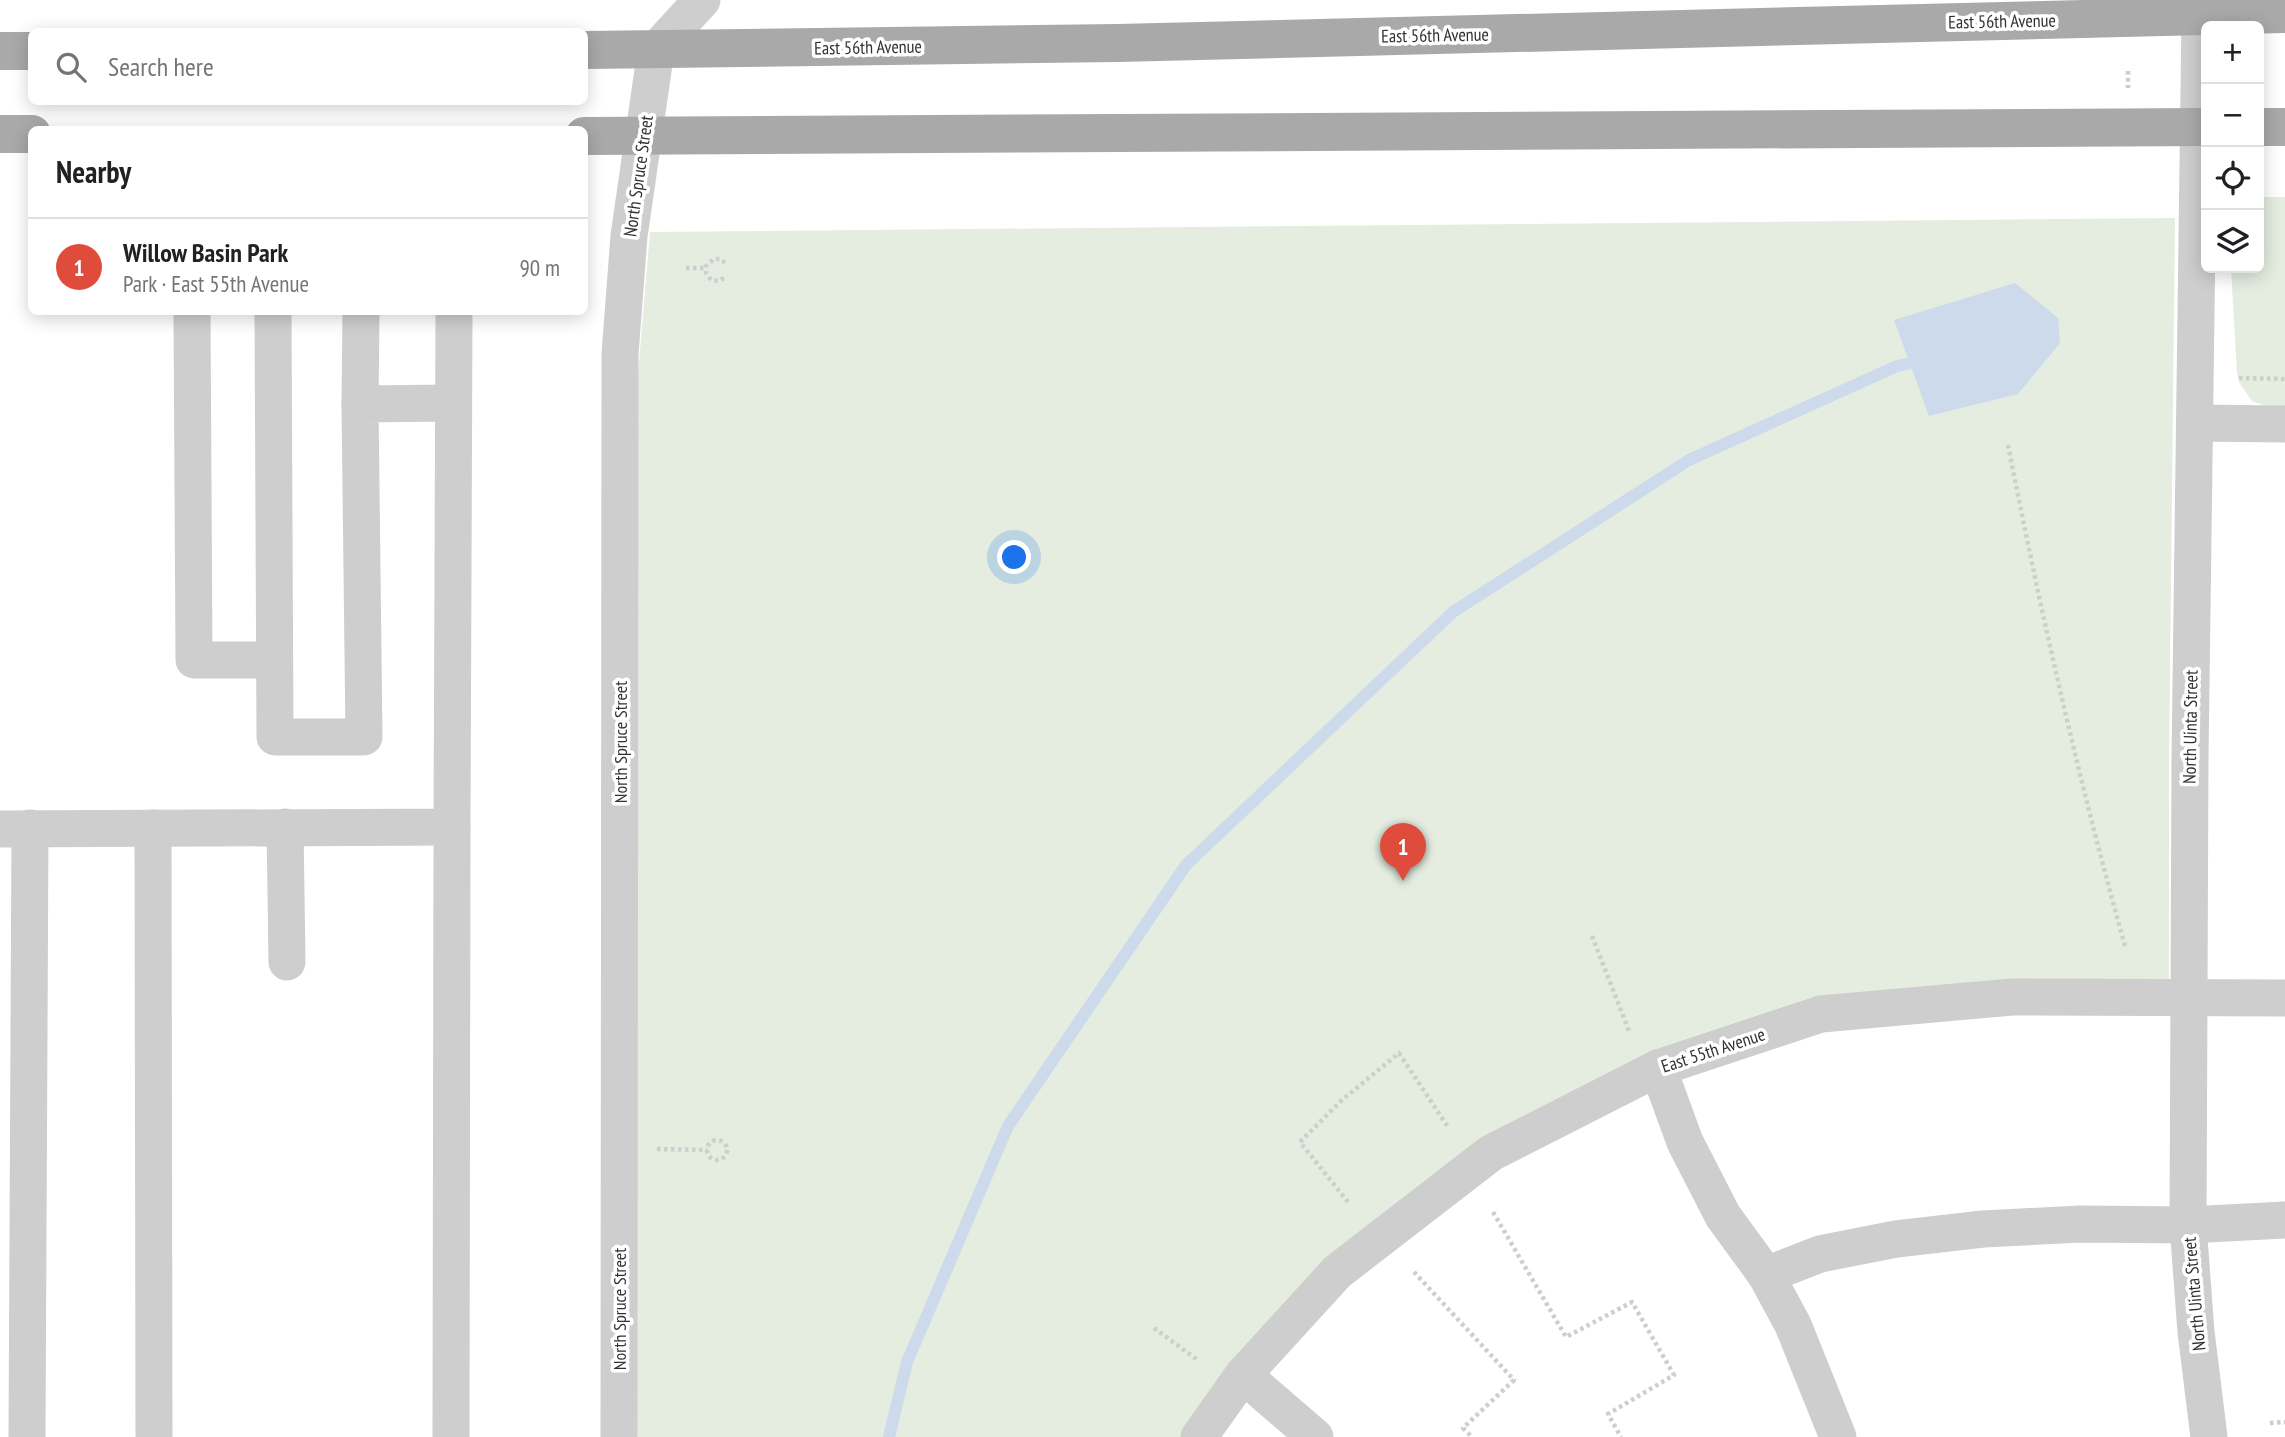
<!DOCTYPE html>
<html lang="en">
<head>
<meta charset="utf-8">
<style>
	body { margin:0; font-family:"PT Sans Narrow",sans-serif; background:#f2f2f2; color:#202124 }
	.controls { position:absolute; right:21px; top:21px; display:grid; overflow:hidden; border-radius:10px; box-shadow:0 4px 18px #0003 }
	.controls button { width:63px; height:63px; display:grid; place-items:center; padding:0; border:0; border-bottom:2px solid #e0e0e0; background:#fff; color:#202124; font:35px sans-serif }
	.you { position:absolute; left:1015px; top:558px; width:24px; height:24px; margin:-18px; border:5px solid #fff; border-radius:50%; background:#1a73e8; box-shadow:0 0 0 10px #1a73e833 }
	.badge { display:grid; place-items:center; width:46px; height:46px; border-radius:50%; background:#df4c3c; color:#fff; font-size:23px; font-weight:700 }
	.pin { position:absolute; translate:-50% -58px; filter:drop-shadow(0 2px 4px #0008) }
	.pin::after { content:''; position:absolute; top:37px; width:24px; height:21px; background:inherit; clip-path:polygon(0 0,100% 0,50% 100%) }
	.list { margin:0; padding:0; list-style:none }
	h2 { display:flex; justify-content:space-between; align-items:center; height:91px; margin:0; padding:0 28px; font-size:30px }
	h2 small { font-size:23px; font-weight:400; color:#757577 }
	.list li { display:grid; grid-template-columns:46px 1fr auto; gap:21px; align-items:center; box-sizing:border-box; height:98px; padding:0 28px; border-top:2px solid #e0e0e0 }
	.list b { display:block; font-size:26px; white-space:nowrap }
	.list p { margin:0; font-size:23px; white-space:nowrap; color:#757577 }
	.list em { font-size:23px; font-style:normal; color:#757577 }
	.icon { flex:none; width:38px; height:38px; fill:none; stroke:currentColor; stroke-width:2; stroke-linecap:round; stroke-linejoin:round }
	.map { position:relative; flex:none; width:2285px; height:1437px; overflow:hidden }
	.search { position:absolute; background:#fff; box-shadow:0 4px 18px #0003; left:28px; top:28px; width:560px; height:77px; display:flex; align-items:center; gap:18px; box-sizing:border-box; padding:0 24px; border-radius:10px; color:#757577; font-size:26px }
	.panel { position:absolute; background:#fff; box-shadow:0 4px 18px #0003; left:28px; top:126px; width:560px; height:189px; border-radius:10px }
	.map>svg:first-child { display:block }
</style>
</head>
<body>
<div class="map">
<svg width="2285" height="1437" viewBox="0 0 2285 1437">
	<rect width="100%" height="100%" fill="#fff"/>
	<!-- green -->
	<g fill="#e4ede0">
		<path d="M2259,197H2285V407L2263,405L2252,401L2240,384L2237,373L2231,268H2259Z"/>
		<path d="M2175,218L2169,770V993L1806,1013L1484,1149L1188,1437H637L638,374L650,232Z"/>
	</g>
	<!-- water -->
	<path fill="#cddaeb" d="M2015,283L2058,318L2060,343L2018,394L1929,416L1894,320Z"/>
	<g fill="none" stroke-linecap="round" stroke-linejoin="round">
		<!-- stream -->
		<path stroke="#cddaeb" stroke-width="12" d="M889,1437L907,1362L1008,1126L1186,865L1453,612L1689,460L1897,366L1925,360"/>
		<!-- path -->
		<g stroke="#cecece" stroke-width="4.5" stroke-dasharray="3.5 3.5" stroke-linecap="butt">
			<path d="M2128,71V88"/>
			<path d="M686,268H705"/>
			<path d="M724,278L718,281L711,280L706,273V266L714,259H721L727,265"/>
			<path d="M2239,378L2285,379"/>
			<path d="M2008,445C2041,614 2079,781 2125,946"/>
			<path d="M1592,936L1629,1031"/>
			<circle cx="717" cy="1150" r="10"/>
			<path d="M657,1149L707,1150"/>
			<path d="M1348,1202L1300,1142L1342,1100L1399,1053L1448,1127"/>
			<path d="M1493,1212L1566,1337L1632,1302L1674,1375L1608,1414L1621,1437"/>
			<path d="M1414,1272L1514,1380L1463,1428L1472,1437"/>
			<path d="M1154,1328L1199,1361"/>
			<path d="M2270,1423L2285,1422"/>
		</g>
		<!-- minor -->
		<g stroke="#cecece" stroke-width="37">
			<path d="M2200,16L2190,759L2188,1225L2196,1332L2209,1437"/>
			<path d="M192,312L194,660H274"/>
			<path d="M273,312L275,737H364L360,404L453,403"/>
			<path d="M360,404L361,312"/>
			<path d="M2195,423L2285,424"/>
			<path d="M285,827L287,962"/>
			<path d="M153,828L154,1437"/>
			<path d="M0,829L452,827L454,312"/>
			<path d="M1658,1068L1685,1142L1723,1216L1766,1275L1793,1325L1838,1437"/>
			<path d="M1766,1275L1820,1254L1896,1239L1983,1229L2080,1224L2188,1225L2285,1220"/>
			<path d="M1243,1375L1315,1437"/>
			<path d="M27,1437L30,828"/>
			<path d="M451,1437L452,827"/>
			<path d="M619,1437L620,354L629,236L656,50L702,0"/>
			<path d="M1199,1437L1243,1375L1337,1272L1491,1153L1658,1068L1821,1014L2012,997L2285,998"/>
		</g>
		<!-- major -->
		<g stroke="#a9a9a9" stroke-width="38">
			<path d="M584,50L1118,43L2285,14"/>
			<path d="M0,51H32"/>
			<path d="M2259,127H2285"/>
			<path d="M0,134H32"/>
			<path d="M584,136L2206,127"/>
		</g>
	</g>
	<g text-anchor="middle" dominant-baseline="central" stroke-width="7" stroke-linejoin="round" paint-order="stroke">
		<!-- street labels -->
		<g font-size="18" fill="#313131" stroke="#fff">
			<text transform="translate(2002 21) rotate(-1)">East 56th Avenue</text>
			<text transform="translate(1435 35) rotate(-1)">East 56th Avenue</text>
			<text transform="translate(868 47) rotate(-1)">East 56th Avenue</text>
			<text transform="translate(638 176) rotate(-82)">North Spruce Street</text>
			<text transform="translate(2190 727) rotate(-89)">North Uinta Street</text>
			<text transform="translate(620 742) rotate(-90)">North Spruce Street</text>
			<text transform="translate(1713 1050) rotate(-18)">East 55th Avenue</text>
			<text transform="translate(2194 1294) rotate(-95)">North Uinta Street</text>
			<text transform="translate(619 1309) rotate(-90)">North Spruce Street</text>
		</g>
	</g>
</svg>
<div class="controls">
<button>+</button>
<button>−</button>
<button><svg class="icon" aria-label="locate" viewBox="0 0 24 24"><circle cx="12" cy="12" r="6"/><path d="M12 2v4M12 18v4M2 12h4M18 12h4"/></svg></button>
<button><svg class="icon" aria-label="layers" viewBox="0 0 24 24"><path d="M12 4l9 5-9 5-9-5zM3 14l9 5 9-5"/></svg></button>
</div>
<div class="you"></div>
<div class="pin badge" style="left:1403px;top:881px">1</div>
<div class="search"><svg class="icon" aria-label="search" viewBox="0 0 24 24"><circle cx="10" cy="10" r="6"/><path d="M15 15l6 6"/></svg>Search here</div>
<section class="panel">
<h2>Nearby<small></small></h2>
<ul class="list">
<li><span class="badge">1</span><div><b>Willow Basin Park</b><p>Park · East 55th Avenue</p></div><em>90 m</em></li>
</ul>
</section>
</div>
</body>
</html>
